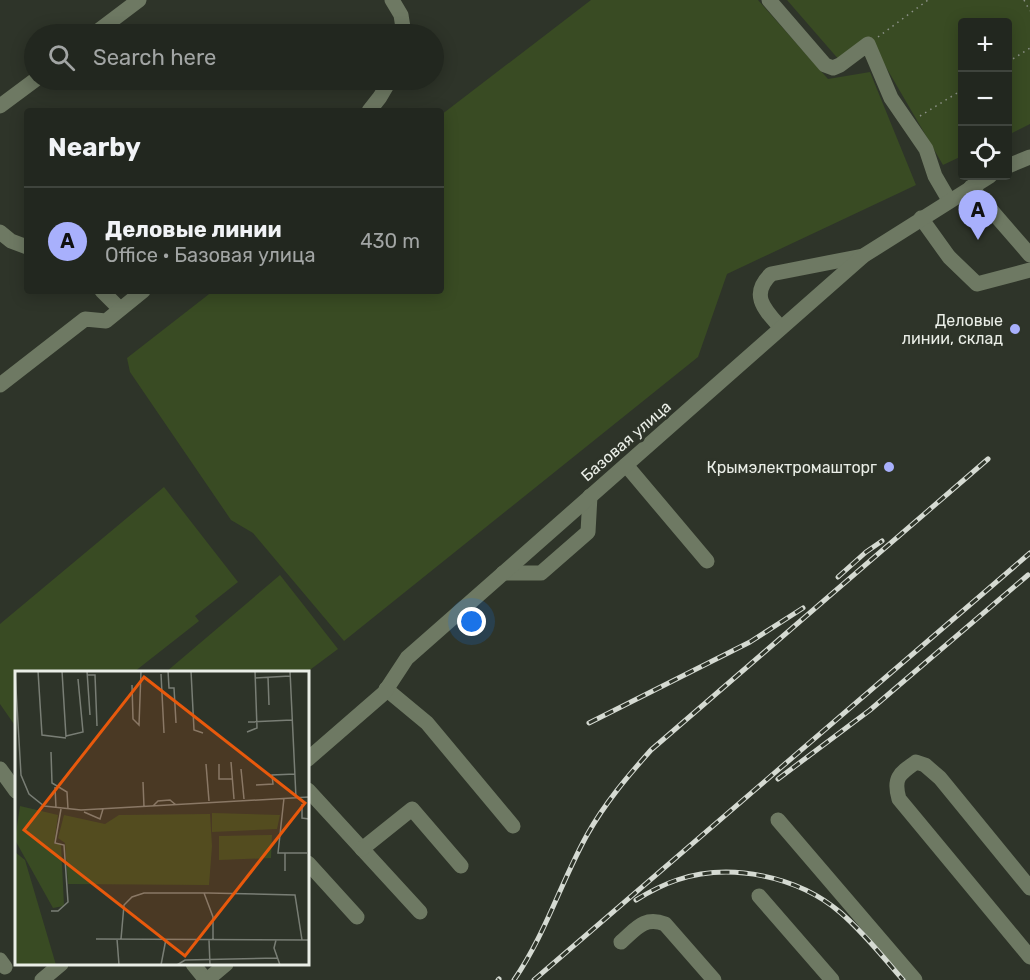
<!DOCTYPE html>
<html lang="en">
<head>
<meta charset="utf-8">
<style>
	body { margin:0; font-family:Rubik,sans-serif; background:#2a2f28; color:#f1f3f6 }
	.controls { position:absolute; right:18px; top:18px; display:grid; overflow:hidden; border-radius:6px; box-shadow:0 3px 15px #0003 }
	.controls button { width:54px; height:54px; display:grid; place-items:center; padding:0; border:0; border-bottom:2px solid #3f443d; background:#22271f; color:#f1f3f6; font:30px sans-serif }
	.you { position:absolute; left:472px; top:622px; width:21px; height:21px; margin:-15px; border:4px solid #fff; border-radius:50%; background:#1a73e8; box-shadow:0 0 0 9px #1a73e833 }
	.badge { display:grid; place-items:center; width:39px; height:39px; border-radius:50%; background:#a8b0fc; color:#111; font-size:20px; font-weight:700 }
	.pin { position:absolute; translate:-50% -50px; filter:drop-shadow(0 2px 3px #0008) }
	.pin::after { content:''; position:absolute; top:32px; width:21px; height:18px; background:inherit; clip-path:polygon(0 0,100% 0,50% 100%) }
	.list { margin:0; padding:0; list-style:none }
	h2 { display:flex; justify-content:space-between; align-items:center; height:78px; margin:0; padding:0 24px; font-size:26px }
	h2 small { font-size:20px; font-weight:400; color:#a2a5a4 }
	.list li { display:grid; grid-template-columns:39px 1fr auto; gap:18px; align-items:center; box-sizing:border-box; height:108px; padding:0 24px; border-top:2px solid #3f443d }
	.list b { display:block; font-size:22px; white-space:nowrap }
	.list p { margin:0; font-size:20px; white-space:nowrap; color:#a2a5a4 }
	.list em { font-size:20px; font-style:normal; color:#a2a5a4 }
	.icon { flex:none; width:33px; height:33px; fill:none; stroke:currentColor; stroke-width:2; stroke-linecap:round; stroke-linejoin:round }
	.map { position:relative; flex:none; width:1030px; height:980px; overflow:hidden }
	.search { position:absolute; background:#22271f; box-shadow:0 3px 15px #0003; left:24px; top:24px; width:420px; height:66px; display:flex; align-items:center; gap:15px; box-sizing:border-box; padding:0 21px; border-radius:33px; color:#a2a5a4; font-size:22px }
	.panel { position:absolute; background:#22271f; box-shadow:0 3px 15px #0003; left:24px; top:108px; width:420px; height:186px; border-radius:6px }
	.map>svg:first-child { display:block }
</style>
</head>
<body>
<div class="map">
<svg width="1030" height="980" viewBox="0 0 1030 980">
	<rect width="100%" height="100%" fill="#2e3429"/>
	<!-- green -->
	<g fill="#394b23">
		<path d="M591,0H758L828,79L870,72L916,185L727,274L698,357L344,641L253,533L231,520L130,372L127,358L213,291H441V115Z"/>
		<path d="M787,0H1030V124L1008,135V22H962V156L943,165L869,38L840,61Z"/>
		<path d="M164,487L238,582L195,616L199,621L134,672H16V727L0,704V624Z"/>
		<path d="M280,575L338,649L307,672H166Z"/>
	</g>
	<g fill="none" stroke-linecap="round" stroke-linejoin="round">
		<!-- path -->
		<g stroke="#8d9289" stroke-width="1.5" stroke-dasharray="1.5 4.5" stroke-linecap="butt">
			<path d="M1024,0L1030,11"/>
			<path d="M878,37L928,0"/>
			<path d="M1008,62L1030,48"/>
			<path d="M920,116L962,90"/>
		</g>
		<!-- minor -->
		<g stroke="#6e7963" stroke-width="15">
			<path d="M392,0L401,15L404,34"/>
			<path d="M769,0L825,65L833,68L840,65L868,44L891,98L926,149L935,176L949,200"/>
			<path d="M94,34L139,0"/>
			<path d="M0,106L35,80"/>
			<path d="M369,111L380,97L390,80"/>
			<path d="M1008,166L1030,157"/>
			<path d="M971,187L1030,255"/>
			<path d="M921,218L949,257L977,284L1030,270"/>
			<path d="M0,232L11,241L27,247"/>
			<path d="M102,291L120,309"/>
			<path d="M781,328C765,310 749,295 771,274L863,256"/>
			<path d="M0,385L85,319L106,321L143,291"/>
			<path d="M626,465L707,561"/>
			<path d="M503,573H541L588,532L590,496"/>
			<path d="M386,689L427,723L513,826"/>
			<path d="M308,759L384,693L407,658L863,256L990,176"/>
			<path d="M0,769L16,791"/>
			<path d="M308,790L420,912"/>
			<path d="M778,820L915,980"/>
			<path d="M362,849L412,809L461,866"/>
			<path d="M308,863L357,917"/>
			<path d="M1030,888L940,778L925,765L916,762C899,774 893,778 899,799L1030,957"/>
			<path d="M759,896L832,980"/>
			<path d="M621,942C636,929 644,916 665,924L714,980"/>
			<path d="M0,960L5,967"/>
			<path d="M193,964L206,980"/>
			<path d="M42,980L61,964"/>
			<path d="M207,980L226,964"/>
		</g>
		<!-- rail casing -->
		<g stroke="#d5dad2" stroke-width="5">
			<g id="rail">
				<path d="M838,577L866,552L882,541"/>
				<path d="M589,723L750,642L803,608"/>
				<path d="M778,779L870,710L1028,575"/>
				<path d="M636,900C649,892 662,885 677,880C730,862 798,876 841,913C864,933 883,957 903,980"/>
				<path d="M498,980L499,979"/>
				<path d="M514,980C545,935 561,882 587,835C605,803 627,777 651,750L988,459"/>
				<path d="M534,980L1030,553"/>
			</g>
		</g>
		<!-- rail -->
		<use href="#rail" stroke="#2e3429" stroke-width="3" stroke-dasharray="9" stroke-linecap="butt"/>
	</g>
	<!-- markers -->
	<g fill="#a8b0fc" stroke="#2e3429" stroke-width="2">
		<circle cx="1015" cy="329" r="6"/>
		<circle cx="889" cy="467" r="6"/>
	</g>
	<g text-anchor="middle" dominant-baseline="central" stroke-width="6" stroke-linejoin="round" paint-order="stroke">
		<!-- poi labels -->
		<g font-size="16" fill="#eaeee7" stroke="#2e3429" text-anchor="end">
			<text x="1003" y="320">Деловые<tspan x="1003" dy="18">линии, склад</tspan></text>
			<text x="877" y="467">Крымэлектромашторг</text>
		</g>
		<!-- street labels -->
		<g font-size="16" fill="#eaeee7" stroke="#2e3429">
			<text transform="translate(626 441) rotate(-41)">Базовая улица</text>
		</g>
	</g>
	<!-- overview -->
	<g transform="translate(15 671)">
		<rect width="294" height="294" fill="#2e3429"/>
		<path d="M5,135L43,144L39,173H46L49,235L38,237L0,169ZM197,142L265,144L262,158L197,161ZM195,143L197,175L194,214L53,213L50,172L43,167L49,144L90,153L104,144ZM257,164L256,187L204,189V165ZM0,181L10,189L41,294H0Z" fill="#394b23"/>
		<path fill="none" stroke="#797e75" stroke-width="1.5" d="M0,0L6,104L14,123L29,135L66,139L294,126M23,0L27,64L51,67M47,0L51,66M72,0L75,44M153,0L154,17H159L161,52M176,0L179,59L188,62M275,0L281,127M146,3L149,62M73,4H80L82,55M253,6L254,34M240,7L275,5M117,14L118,48L124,54L126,0M233,51L277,49M232,61L242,57L240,0M51,65L68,61L63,8M36,81L37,112L52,121L53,138M216,91L219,128M191,93L194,130M204,93V108H217M226,98L229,128M128,111L129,136M241,114L258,113L257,104L280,103M40,116L41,137M269,127L263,182H292M287,133V147L294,148M138,135L143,130L155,129L161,134M69,141L85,148L88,138M270,182V200M189,222L198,246V268M36,240H43L53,231L49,174L40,172L46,138M81,268L294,269M102,268L104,294M106,268L109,234L117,226L129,222H193L280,224L287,269M194,269L195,294M261,269L259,277L265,294M146,294L151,268M162,294L170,289L262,287"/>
		<path fill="#e8590c" fill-opacity="0.15" stroke="#e8590c" stroke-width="3" d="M129,6L290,132L170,285L9,159Z"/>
		<rect width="294" height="294" fill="none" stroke="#eaeee7" stroke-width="3"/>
	</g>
</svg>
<div class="controls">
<button>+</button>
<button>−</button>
<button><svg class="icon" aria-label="locate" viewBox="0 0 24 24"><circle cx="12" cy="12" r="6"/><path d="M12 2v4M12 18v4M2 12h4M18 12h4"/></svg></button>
</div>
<div class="you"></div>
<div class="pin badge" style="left:978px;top:240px">A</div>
<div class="search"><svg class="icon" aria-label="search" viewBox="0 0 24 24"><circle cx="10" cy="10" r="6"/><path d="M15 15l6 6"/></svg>Search here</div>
<section class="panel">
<h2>Nearby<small></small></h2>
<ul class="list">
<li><span class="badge">A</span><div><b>Деловые линии</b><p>Office · Базовая улица</p></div><em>430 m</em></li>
</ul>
</section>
</div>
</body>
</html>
